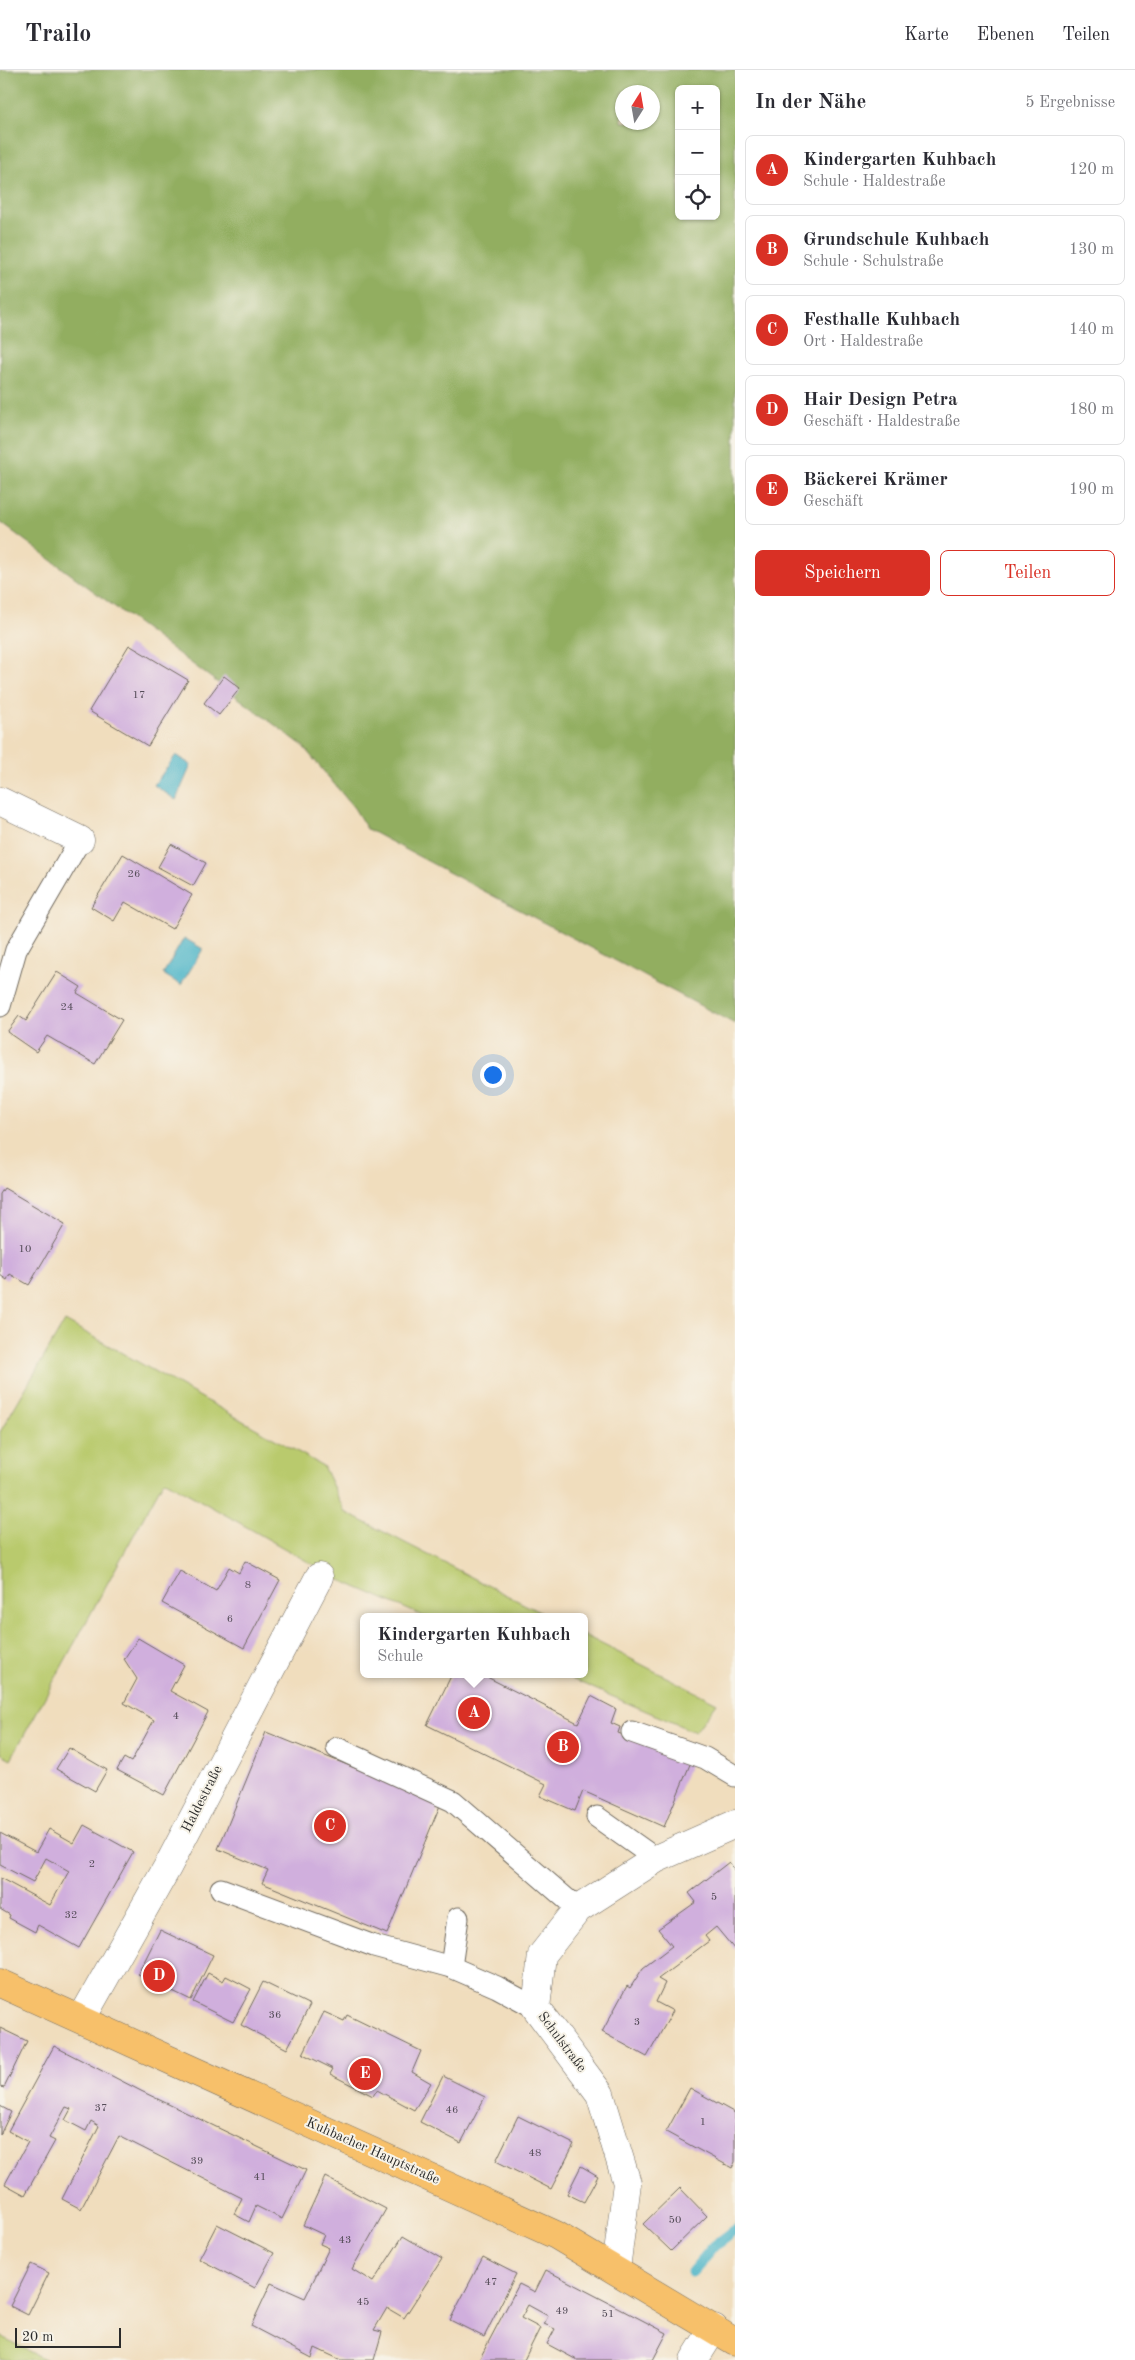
<!DOCTYPE html>
<html lang="de">
<head>
<meta charset="utf-8">
<style>
	body { margin:0; font-family:"Old Standard TT",serif; background:#f2f2f3; color:#2b2b33 }
	.controls { position:absolute; right:15px; top:15px; display:grid; overflow:hidden; border-radius:8px; box-shadow:0 1px 4px #0004 }
	.controls button { width:45px; height:45px; display:grid; place-items:center; padding:0; border:0; border-bottom:1px solid #e1e1e2; background:#fff; color:#2b2b33; font:25px sans-serif }
	.compass { position:absolute; left:615px; top:15px; width:45px; height:45px; border-radius:50%; background:#fff; box-shadow:0 1px 4px #0004; rotate:11deg }
	.scale { position:absolute; left:15px; bottom:12px; width:106px; box-sizing:border-box; padding-left:5px; border:2px solid #2b2b2b; border-top:0; font-size:14px; line-height:18px; white-space:nowrap; color:#2b2b2b; -webkit-text-stroke:4px #f7f3e8; paint-order:stroke }
	.you { position:absolute; left:492px; top:1004px; width:18px; height:18px; margin:-12px; border:4px solid #fff; border-radius:50%; background:#1a73e8; box-shadow:0 0 0 8px #1a73e833 }
	.badge { display:grid; place-items:center; width:32px; height:32px; border-radius:50%; background:#d93025; color:#fff; font-size:16px; font-weight:700 }
	.pin { position:absolute; translate:-50% -50%; border:2px solid #fff; box-shadow:0 1px 5px #0006 }
	.popup { position:absolute; left:360px; top:1543px; width:228px; height:65px; box-sizing:border-box; display:grid; place-content:center; border-radius:8px; background:#fff; filter:drop-shadow(0 1px 4px #0005); font-size:16px; white-space:nowrap; color:#7c7c81 }
	.popup b { font-size:19px; color:#2b2b33 }
	.popup::after { content:''; position:absolute; left:50%; top:100%; margin-left:-10px; border:10px solid transparent; border-top-color:#fff }
	.list { margin:0; padding:0; list-style:none }
	h2 { display:flex; justify-content:space-between; align-items:center; height:65px; margin:0; padding:0 20px; font-size:21px }
	h2 small { font-size:16px; font-weight:400; color:#7c7c81 }
	.list li { display:grid; grid-template-columns:32px 1fr auto; gap:15px; align-items:center; box-sizing:border-box; height:70px; margin:0 10px 10px; padding:0 10px; border:1px solid #e1e1e2; border-radius:8px }
	.list b { display:block; font-size:19px; white-space:nowrap }
	.list p { margin:0; font-size:16px; white-space:nowrap; color:#7c7c81 }
	.list em { font-size:16px; font-style:normal; color:#7c7c81 }
	.actions { display:flex; gap:10px; padding:15px 20px }
	.actions a { flex:1; padding:11px 0; border:1px solid #d93025; border-radius:8px; text-align:center; font-size:18px; color:#d93025 }
	.actions .main { background:#d93025; color:#fff }
	.icon { flex:none; width:28px; height:28px; fill:none; stroke:currentColor; stroke-width:2; stroke-linecap:round; stroke-linejoin:round }
	.map { position:relative; flex:none; width:735px; height:2290px; overflow:hidden }
	header { display:flex; align-items:center; gap:30px; box-sizing:border-box; height:70px; padding:0 25px; background:#fff; border-bottom:1px solid #e1e1e2 }
	header strong { font-size:24px }
	nav { display:flex; gap:28px; margin-inline-start:auto; font-size:18px }
	main { display:flex }
	aside { flex:1; background:#fff }
	.map>svg:first-child { display:block }
</style>
</head>
<body>
<header>
<strong>Trailo</strong>
<nav><a>Karte</a><a>Ebenen</a><a>Teilen</a></nav>
</header>
<main>
<div class="map">
<svg width="735" height="2290" viewBox="0 0 735 2290">
	<rect width="100%" height="100%" fill="#f7f3e8"/>
	<filter id="ink" filterUnits="userSpaceOnUse"><feTurbulence type="fractalNoise" baseFrequency=".02" numOctaves="2"/><feDisplacementMap in="SourceGraphic" scale="10" xChannelSelector="R" yChannelSelector="G"/><feConvolveMatrix kernelMatrix="1 2 1 2 8 2 1 2 1" color-interpolation-filters="sRGB"/></filter>
	<filter id="wash" filterUnits="userSpaceOnUse"><feTurbulence type="fractalNoise" baseFrequency=".0096" numOctaves="4" result="noise"/><feDisplacementMap in="SourceGraphic" scale="20" xChannelSelector="R" yChannelSelector="G"/><feGaussianBlur stdDeviation="1.12" result="paint"/><feColorMatrix in="noise" values="0 0 0 0 0 0 0 0 0 0 0 0 0 0 0 0 0 1.4 0 .05"/><feComposite in="paint" operator="in"/></filter>
	<g filter="url(#wash)">
		<rect width="100%" height="100%" fill="#f0ddbd"/>
		<!-- green -->
		<g fill="#b9ca6d" stroke="#727a4c">
			<path d="M65,1251L323,1396L345,1442L549,1547H425L340,1510L164,1410L11,1689L0,1683V1362Z"/>
			<path d="M584,1565L717,1633L695,1662L560,1604H584Z"/>
			<path d="M0,2266L46,2290H0Z"/>
		</g>
		<!-- forest -->
		<path fill="#92ae60" stroke="#5e6c46" fill-rule="evenodd" d="M0,0H735V954L367,759L354,738L302,675L0,452ZM679,19H716V146H679ZM622,22H652V52H622Z"/>
		<!-- water -->
		<g fill="#49b4c7" stroke="#3a7079">
			<path d="M176,685L191,695L176,730L154,715Z"/>
			<path d="M184,868L203,879L181,915L163,904Z"/>
		</g>
		<g fill="none" stroke-linecap="round" stroke-linejoin="round">
			<!-- stream -->
			<path stroke="#49b4c7" stroke-width="11" d="M692,2202L714,2176L735,2160"/>
		</g>
		<g id="blocks">
			<!-- building -->
			<g fill="#d0afdd">
				<path d="M129,575L188,610L148,676L89,641Z"/>
				<path d="M224,606L240,618L219,645L204,633Z"/>
				<path d="M171,774L206,793L193,816L158,797Z"/>
				<path d="M123,784L192,825L172,859L125,832L114,851L91,837Z"/>
				<path d="M57,902L81,917L77,923L122,950L95,994L47,966L36,982L7,962L19,946L26,951Z"/>
				<path d="M4,1118L65,1154L29,1215L10,1204L7,1210L0,1205V1124Z"/>
				<path d="M245,1491L280,1510L244,1578L162,1533L180,1501L216,1521L229,1497L239,1503Z"/>
				<path d="M138,1568L184,1595L170,1621L208,1642L164,1725L117,1700L124,1688L131,1692L154,1650L124,1633L137,1609L124,1589Z"/>
				<path d="M452,1604H481L578,1653L591,1626L616,1639L611,1653L620,1657L618,1663L691,1692L664,1757L583,1721L575,1741L540,1726L546,1714L427,1655Z"/>
				<path d="M266,1662L441,1733L387,1864L262,1813L268,1800L218,1779Z"/>
				<path d="M69,1678L107,1700L95,1721L56,1699Z"/>
				<path d="M84,1755L133,1782L79,1878L38,1855L35,1862L9,1848L10,1845L0,1839V1808L50,1835L69,1801L46,1788L33,1812L0,1795V1763L36,1782L49,1759L74,1773Z"/>
				<path d="M729,1792L735,1800V1880L716,1857L705,1866L709,1871L658,1909L665,1913L656,1932L673,1941L647,1987L602,1962L627,1916L630,1918L643,1898L672,1876L658,1859L696,1832L689,1823Z"/>
				<path d="M160,1860L213,1885L191,1930L138,1904Z"/>
				<path d="M208,1903L223,1911L226,1906L251,1919L233,1952L193,1932Z"/>
				<path d="M263,1912L310,1935L287,1979L241,1955Z"/>
				<path d="M324,1942L344,1951L347,1945L421,1981L412,2002L431,2013L414,2040L377,2020L373,2026L330,2004L333,1999L303,1984Z"/>
				<path d="M0,1958L27,1971L4,2018L0,2017Z"/>
				<path d="M54,1976L141,2021L306,2100L282,2149L256,2136L249,2152L234,2144L242,2128L119,2066L81,2139L62,2129L99,2056L91,2051L86,2061L65,2050L71,2039L66,2037L49,2068L55,2071L25,2125L5,2114L28,2072L8,2061Z"/>
				<path d="M443,2006L485,2027L461,2073L420,2052Z"/>
				<path d="M690,2018L735,2043V2092L732,2098L666,2062Z"/>
				<path d="M0,2036L11,2042L0,2065Z"/>
				<path d="M518,2046L574,2074L551,2119L496,2091Z"/>
				<path d="M581,2096L598,2106L584,2132L567,2124Z"/>
				<path d="M325,2107L386,2139L352,2199L373,2212L403,2166L442,2189L404,2248L387,2238L374,2260L382,2262L374,2290H341L315,2278L312,2288L251,2256L271,2213L305,2228L329,2178L320,2174L324,2165L303,2155Z"/>
				<path d="M680,2118L707,2146L671,2181L643,2154Z"/>
				<path d="M217,2154L274,2183L255,2218L199,2189Z"/>
				<path d="M483,2187L516,2204L484,2267L450,2250Z"/>
				<path d="M31,2194L49,2203L28,2245L10,2236Z"/>
				<path d="M546,2200L667,2263L653,2290H577L547,2274L555,2259L544,2254L548,2246L528,2235L521,2248L540,2258L524,2290H479L519,2214L535,2222Z"/>
			</g>
		</g>
	</g>
	<g filter="url(#ink)">
		<use href="#blocks" fill-opacity="0" stroke="#70695e" stroke-width="1"/>
		<g fill="none" stroke-linecap="round" stroke-linejoin="round">
			<!-- lane casing -->
			<g stroke="#70695e" stroke-width="23">
				<g id="lane">
					<path d="M0,936L16,880L80,770"/>
					<path d="M632,1662L705,1688L735,1706"/>
					<path d="M337,1678L453,1731L578,1839"/>
					<path d="M597,1747L656,1789"/>
					<path d="M221,1819L374,1876L451,1897L497,1917L536,1938"/>
					<path d="M451,1897L458,1848"/>
				</g>
			</g>
			<!-- street casing -->
			<g stroke="#70695e" stroke-width="29">
				<g id="street">
					<path d="M0,731L80,770"/>
					<path d="M82,1948L168,1796L319,1507"/>
					<path d="M616,2199L627,2113L600,2024L536,1938L542,1885L578,1839L656,1789L735,1754"/>
					<path d="M694,2290L714,2258"/>
				</g>
			</g>
			<!-- primary casing -->
			<g stroke="#70695e" stroke-width="29">
				<path id="primary" d="M0,1913L556,2165L735,2272"/>
			</g>
			<!-- lane -->
			<use href="#lane" stroke="#fff" stroke-width="21"/>
			<!-- street -->
			<use href="#street" stroke="#fff" stroke-width="28"/>
			<!-- primary -->
			<use href="#primary" stroke="#f7c06b" stroke-width="28"/>
		</g>
	</g>
	<g text-anchor="middle" dominant-baseline="central" stroke-width="4" stroke-linejoin="round" paint-order="stroke">
		<!-- number labels -->
		<g font-size="11" fill="#544c58">
			<text x="139" y="625">17</text>
			<text x="134" y="804">26</text>
			<text x="67" y="937">24</text>
			<text x="25" y="1179">10</text>
			<text x="248" y="1515">8</text>
			<text x="230" y="1549">6</text>
			<text x="176" y="1646">4</text>
			<text x="92" y="1794">2</text>
			<text x="714" y="1827">5</text>
			<text x="71" y="1845">32</text>
			<text x="275" y="1945">36</text>
			<text x="637" y="1952">3</text>
			<text x="101" y="2038">37</text>
			<text x="452" y="2040">46</text>
			<text x="703" y="2052">1</text>
			<text x="535" y="2083">48</text>
			<text x="197" y="2091">39</text>
			<text x="260" y="2107">41</text>
			<text x="675" y="2150">50</text>
			<text x="345" y="2170">43</text>
			<text x="491" y="2212">47</text>
			<text x="363" y="2232">45</text>
			<text x="562" y="2241">49</text>
			<text x="608" y="2244">51</text>
		</g>
		<!-- street labels -->
		<g font-size="14" fill="#2b2b2b" stroke="#f7f3e8">
			<text transform="translate(202 1729) rotate(-63)">Haldestraße</text>
			<text transform="translate(562 1972) rotate(53)">Schulstraße</text>
			<text transform="translate(373 2081) rotate(24)">Kuhbacher Hauptstraße</text>
		</g>
	</g>
</svg>
<div class="controls">
<button>+</button>
<button>−</button>
<button><svg class="icon" aria-label="locate" viewBox="0 0 24 24"><circle cx="12" cy="12" r="6"/><path d="M12 2v4M12 18v4M2 12h4M18 12h4"/></svg></button>
</div>
<svg class="compass" viewBox="-18 -18 36 36"><path d="M0-13l5 13h-10z" fill="#e53935"/><path d="M0 13l5-13h-10z" fill="#7c7c81"/></svg>
<div class="scale">20 m</div>
<div class="you"></div>
<div class="pin badge" style="left:474px;top:1643px">A</div>
<div class="popup"><b>Kindergarten Kuhbach</b>Schule</div>
<div class="pin badge" style="left:563px;top:1677px">B</div>
<div class="pin badge" style="left:330px;top:1756px">C</div>
<div class="pin badge" style="left:159px;top:1906px">D</div>
<div class="pin badge" style="left:365px;top:2004px">E</div>
</div>
<aside>
<h2>In der Nähe<small>5 Ergebnisse</small></h2>
<ul class="list">
<li><span class="badge">A</span><div><b>Kindergarten Kuhbach</b><p>Schule · Haldestraße</p></div><em>120 m</em></li>
<li><span class="badge">B</span><div><b>Grundschule Kuhbach</b><p>Schule · Schulstraße</p></div><em>130 m</em></li>
<li><span class="badge">C</span><div><b>Festhalle Kuhbach</b><p>Ort · Haldestraße</p></div><em>140 m</em></li>
<li><span class="badge">D</span><div><b>Hair Design Petra</b><p>Geschäft · Haldestraße</p></div><em>180 m</em></li>
<li><span class="badge">E</span><div><b>Bäckerei Krämer</b><p>Geschäft</p></div><em>190 m</em></li>
</ul>
<div class="actions"><a class="main">Speichern</a><a>Teilen</a></div>
</aside>
</main>
</body>
</html>
